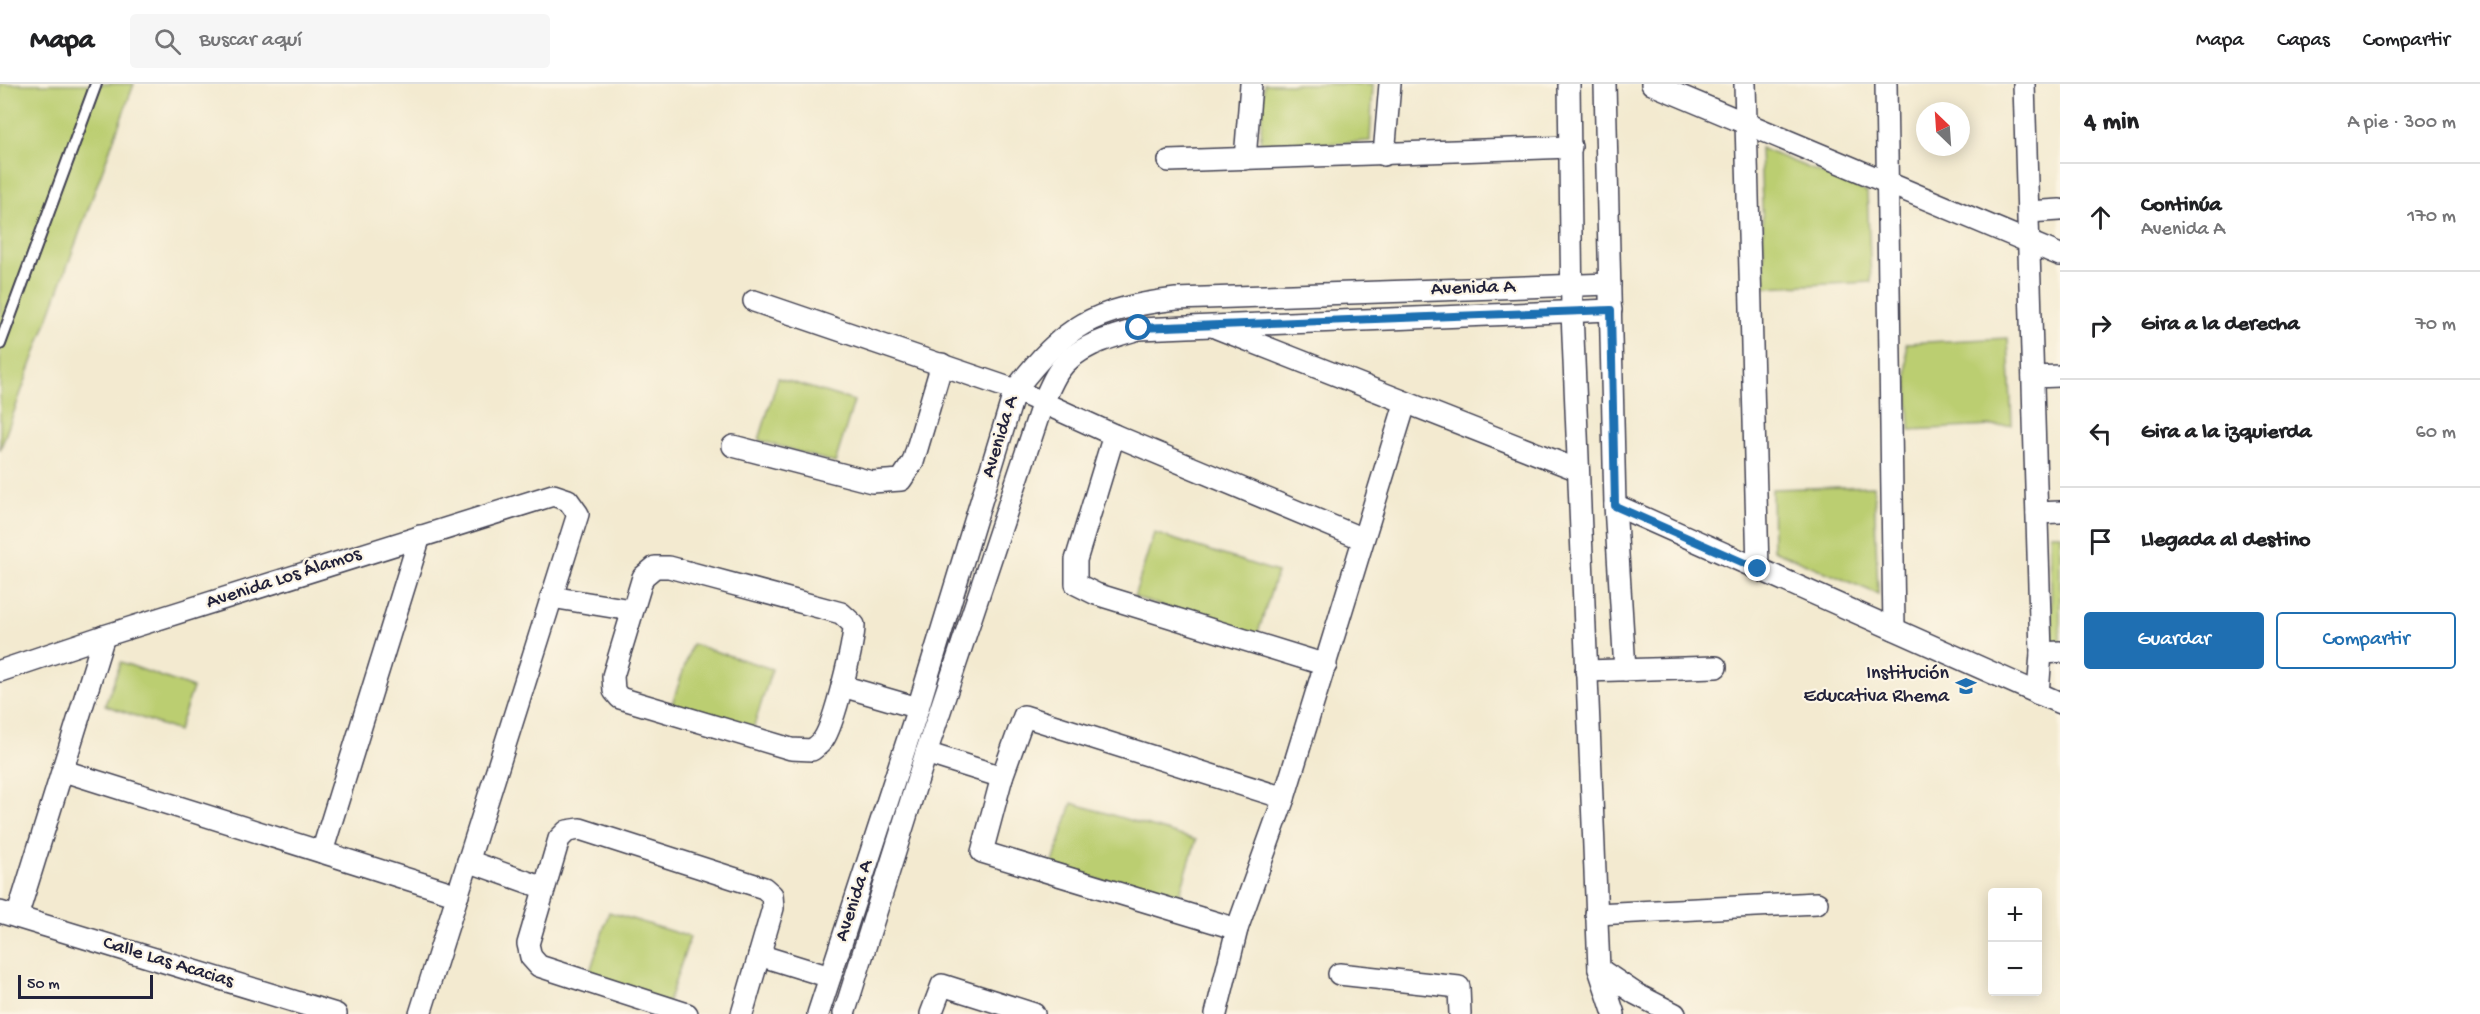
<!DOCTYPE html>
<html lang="es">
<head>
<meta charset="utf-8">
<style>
	body { margin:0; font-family:"Gochi Hand",sans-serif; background:#f6f6f6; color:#202124 }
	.controls { position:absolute; right:18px; bottom:18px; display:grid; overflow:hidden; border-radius:6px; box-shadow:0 3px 15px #0003 }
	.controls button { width:54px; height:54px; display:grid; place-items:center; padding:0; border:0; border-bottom:2px solid #e0e0e0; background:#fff; color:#202124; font:30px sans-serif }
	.compass { position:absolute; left:1916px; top:18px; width:54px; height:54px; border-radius:50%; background:#fff; box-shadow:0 3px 15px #0003; rotate:335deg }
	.scale { position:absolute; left:18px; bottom:15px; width:135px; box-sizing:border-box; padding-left:6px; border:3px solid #22223b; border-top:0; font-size:16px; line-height:21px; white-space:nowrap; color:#22223b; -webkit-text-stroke:4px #fcf5e5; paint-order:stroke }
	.stop { position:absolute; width:18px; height:18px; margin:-14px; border:4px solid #1f6fb2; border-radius:50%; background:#fff }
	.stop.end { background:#1f6fb2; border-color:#fff; box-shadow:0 2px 6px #0008 }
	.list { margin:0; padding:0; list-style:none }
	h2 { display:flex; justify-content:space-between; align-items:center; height:78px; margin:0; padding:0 24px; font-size:26px }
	h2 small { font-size:20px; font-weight:400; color:#757577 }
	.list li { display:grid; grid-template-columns:39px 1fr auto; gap:18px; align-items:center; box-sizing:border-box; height:108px; padding:0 24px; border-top:2px solid #e0e0e0 }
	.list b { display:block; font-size:22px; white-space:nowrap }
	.list p { margin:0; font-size:20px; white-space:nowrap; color:#757577 }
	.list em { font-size:20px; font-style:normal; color:#757577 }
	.actions { display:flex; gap:12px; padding:18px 24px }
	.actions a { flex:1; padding:14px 0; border:2px solid #1f6fb2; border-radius:6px; text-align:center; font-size:21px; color:#1f6fb2 }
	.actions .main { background:#1f6fb2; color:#fff }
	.icon { flex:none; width:33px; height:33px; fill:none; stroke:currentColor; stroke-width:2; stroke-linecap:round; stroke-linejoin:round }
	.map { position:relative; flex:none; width:2060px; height:930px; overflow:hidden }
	header { display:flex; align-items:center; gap:36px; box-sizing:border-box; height:84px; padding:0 30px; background:#fff; border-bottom:2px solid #e0e0e0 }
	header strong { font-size:28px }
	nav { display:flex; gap:33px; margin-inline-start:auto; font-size:21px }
	.search { width:420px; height:54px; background:#f6f6f6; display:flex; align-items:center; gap:15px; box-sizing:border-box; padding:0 21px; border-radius:6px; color:#757577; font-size:22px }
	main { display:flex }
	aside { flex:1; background:#fff }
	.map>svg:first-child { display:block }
</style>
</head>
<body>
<header>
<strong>Mapa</strong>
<div class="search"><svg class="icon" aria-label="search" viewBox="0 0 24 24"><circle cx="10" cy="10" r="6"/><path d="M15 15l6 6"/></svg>Buscar aquí</div>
<nav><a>Mapa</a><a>Capas</a><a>Compartir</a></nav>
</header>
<main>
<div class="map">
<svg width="2060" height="930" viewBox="0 0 2060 930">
	<rect width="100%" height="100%" fill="#fcf5e5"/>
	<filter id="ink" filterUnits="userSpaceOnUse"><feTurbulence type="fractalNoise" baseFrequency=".0167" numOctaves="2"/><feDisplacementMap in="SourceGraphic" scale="12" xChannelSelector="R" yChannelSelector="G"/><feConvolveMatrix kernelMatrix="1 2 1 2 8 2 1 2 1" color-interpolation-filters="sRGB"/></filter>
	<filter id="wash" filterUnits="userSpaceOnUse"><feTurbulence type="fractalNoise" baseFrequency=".008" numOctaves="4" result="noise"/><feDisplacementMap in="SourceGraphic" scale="24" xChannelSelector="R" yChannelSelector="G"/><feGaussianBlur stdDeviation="1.35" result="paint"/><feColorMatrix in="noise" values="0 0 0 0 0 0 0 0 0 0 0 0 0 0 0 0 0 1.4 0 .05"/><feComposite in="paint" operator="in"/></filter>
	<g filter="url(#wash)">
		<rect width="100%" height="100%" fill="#f3ead0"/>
		<!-- green -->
		<g fill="#bbce71" stroke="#6e7856" stroke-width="1.5">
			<path d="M0,0H134L0,366Z"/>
			<path d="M1264,0H1373L1370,57L1260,64Z"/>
			<path d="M1760,64L1867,108L1871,198L1765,203Z"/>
			<path d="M2008,254L2012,341L1910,346L1906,259Z"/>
			<path d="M778,294L854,317L835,379L759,356Z"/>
			<path d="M1874,402L1878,510L1773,466L1772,405Z"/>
			<path d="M1154,449L1277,488L1257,552L1134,513Z"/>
			<path d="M2050,450H2060V559H2052Z"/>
			<path d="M692,560L772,585L752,648L671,623Z"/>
			<path d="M121,578L193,604L178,647L105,621Z"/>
			<path d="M1072,719L1196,756L1177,819L1052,782Z"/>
			<path d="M609,828L690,853L668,919L588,894Z"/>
		</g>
	</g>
	<g filter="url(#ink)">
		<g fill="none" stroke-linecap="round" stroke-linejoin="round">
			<!-- service casing -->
			<g stroke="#414051" stroke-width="14">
				<path id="service" d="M0,260L96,0"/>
			</g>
			<!-- minor casing -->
			<g stroke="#414051" stroke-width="24">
				<g id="minor">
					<path d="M1569,0L1572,228L1599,885L1614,930"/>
					<path d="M1605,0L1615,421L1625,586"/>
					<path d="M1652,0L2060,171"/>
					<path d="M1745,0L1758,485"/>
					<path d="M1886,0L1894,545"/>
					<path d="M2024,0L2041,569L2038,610"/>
					<path d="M1384,71L1390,0"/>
					<path d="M1245,75L1251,0"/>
					<path d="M1169,77L1571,63"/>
					<path d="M2028,128L2060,126"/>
					<path d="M754,217L1015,306L1114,351L1363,455"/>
					<path d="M1217,244L1578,386"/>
					<path d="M2033,293L2060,292"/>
					<path d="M1114,351L1076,476V500L1096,510L1326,581"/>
					<path d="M733,362L872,398L901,396L913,378L942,280"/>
					<path d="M1615,421L2060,619"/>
					<path d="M2037,429L2060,428"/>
					<path d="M655,483H669L841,529L854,541C854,560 834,641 823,656C820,660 816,663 812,666L791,665L620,614L614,607L613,592L643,493Z"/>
					<path d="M551,513L631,526"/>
					<path d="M2041,569L2060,568"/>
					<path d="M0,587L104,552L553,411L568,416L578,430L420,930"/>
					<path d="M1586,587L1716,583"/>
					<path d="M842,602L918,624"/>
					<path d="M926,669L1002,693"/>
					<path d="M64,687L458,811"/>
					<path d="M322,768L420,452"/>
					<path d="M468,777L544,804"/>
					<path d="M0,828L336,930"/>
					<path d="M1596,830L1817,819"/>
					<path d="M17,833L104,552"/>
					<path d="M1237,845L982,768L1002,693L1024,632L1284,714"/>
					<path d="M759,871L830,893"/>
					<path d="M1599,885L1636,910L1675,930"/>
					<path d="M1339,890L1459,903L1460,930"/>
					<path d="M687,930L539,882L531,873L528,860L559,755L567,747L580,745L764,804L772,811L773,824L742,930"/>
					<path d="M818,930L918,624L1015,306C1065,241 1094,225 1176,215L1610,200"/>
					<path d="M844,930L926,669L1043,318C1048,308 1052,297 1058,288C1075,262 1111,253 1139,245L1611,226"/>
					<path d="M931,930L942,901L1034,930"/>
					<path d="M1216,930L1237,845L1284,714L1405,320"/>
				</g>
			</g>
			<!-- service -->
			<use href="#service" stroke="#fff" stroke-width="10"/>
			<!-- minor -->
			<use href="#minor" stroke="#fff" stroke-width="21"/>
		</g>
	</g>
	<g fill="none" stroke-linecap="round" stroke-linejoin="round" filter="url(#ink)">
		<!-- route -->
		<path stroke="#1f6fb2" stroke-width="8" d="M1139,244L1611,226L1615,422L1758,485"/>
	</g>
	<!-- icons -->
	<defs>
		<g id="school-bare" transform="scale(1.62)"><path d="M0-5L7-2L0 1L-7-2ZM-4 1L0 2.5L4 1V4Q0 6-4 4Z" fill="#1f6fb2" stroke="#fcf5e5" stroke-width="2.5" paint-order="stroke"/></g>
	</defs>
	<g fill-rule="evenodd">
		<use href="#school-bare" x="1966" y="602"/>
	</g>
	<g text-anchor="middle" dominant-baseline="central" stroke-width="4.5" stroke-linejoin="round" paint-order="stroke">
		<!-- street labels -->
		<g font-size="20" fill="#22223b" stroke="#fcf5e5">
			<text transform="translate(1473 205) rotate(-2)">Avenida A</text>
			<text transform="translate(1001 353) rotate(-73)">Avenida A</text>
			<text transform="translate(284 495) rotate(-18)">Avenida Los Álamos</text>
			<text transform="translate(855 817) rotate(-72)">Avenida A</text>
			<text transform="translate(168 879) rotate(17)">Calle Las Acacias</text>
		</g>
		<!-- poi labels -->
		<g font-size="20" fill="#22223b" stroke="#fcf5e5" text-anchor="end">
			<text x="1949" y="590">Institución<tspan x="1949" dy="23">Educativa Rhema</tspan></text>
		</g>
	</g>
</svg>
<div class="controls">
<button>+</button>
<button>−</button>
</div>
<svg class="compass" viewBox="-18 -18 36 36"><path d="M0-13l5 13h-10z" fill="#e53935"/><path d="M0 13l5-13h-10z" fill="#757577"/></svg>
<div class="scale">50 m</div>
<div class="stop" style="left:1139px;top:244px"></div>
<div class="stop end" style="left:1758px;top:485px"></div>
</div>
<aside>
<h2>4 min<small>A pie · 300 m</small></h2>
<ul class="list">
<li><svg class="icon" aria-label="ahead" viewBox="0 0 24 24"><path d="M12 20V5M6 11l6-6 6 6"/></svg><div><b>Continúa</b><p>Avenida A</p></div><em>170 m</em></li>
<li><svg class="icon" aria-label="right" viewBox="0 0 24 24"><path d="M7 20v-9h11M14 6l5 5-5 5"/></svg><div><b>Gira a la derecha</b></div><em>70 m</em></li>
<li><svg class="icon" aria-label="left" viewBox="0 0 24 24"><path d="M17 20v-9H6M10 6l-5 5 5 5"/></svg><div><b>Gira a la izquierda</b></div><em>60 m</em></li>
<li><svg class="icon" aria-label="arrive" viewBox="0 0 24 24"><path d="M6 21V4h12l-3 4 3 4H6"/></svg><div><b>Llegada al destino</b></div></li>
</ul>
<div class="actions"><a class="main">Guardar</a><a>Compartir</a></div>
</aside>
</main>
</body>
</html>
